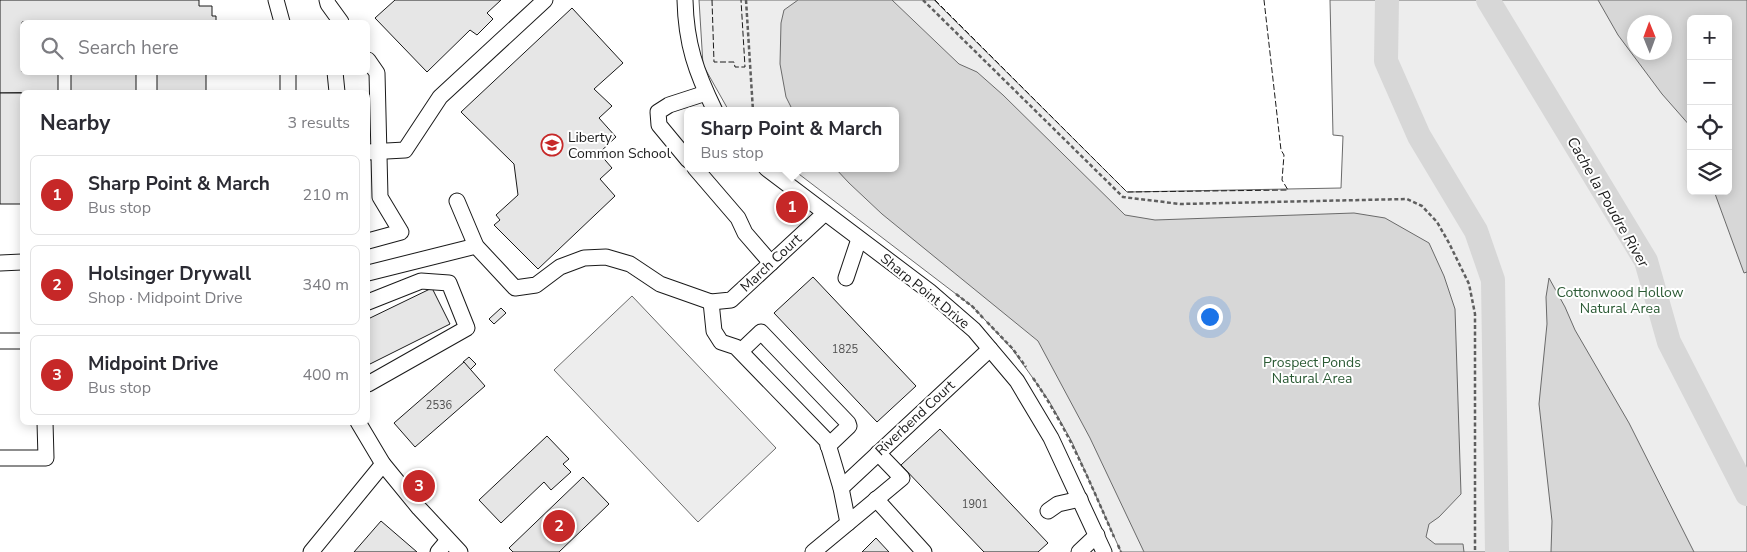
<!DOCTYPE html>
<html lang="en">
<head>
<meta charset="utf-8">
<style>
	body { margin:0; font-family:"Nunito Sans",sans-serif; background:#f7f7f7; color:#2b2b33 }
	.controls { position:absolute; right:15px; top:15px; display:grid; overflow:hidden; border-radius:8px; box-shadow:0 2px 12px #0003 }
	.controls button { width:45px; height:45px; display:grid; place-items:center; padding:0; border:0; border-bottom:1px solid #e1e1e2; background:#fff; color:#2b2b33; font:25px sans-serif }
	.compass { position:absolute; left:1627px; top:15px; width:45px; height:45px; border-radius:50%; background:#fff; box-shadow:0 2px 12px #0003; rotate:359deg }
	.you { position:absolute; left:1209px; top:316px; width:18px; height:18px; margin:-12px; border:4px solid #fff; border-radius:50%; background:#1a73e8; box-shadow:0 0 0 8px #1a73e833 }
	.badge { display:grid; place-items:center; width:32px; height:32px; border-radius:50%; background:#c62828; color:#fff; font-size:16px; font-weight:700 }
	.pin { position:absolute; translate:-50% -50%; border:2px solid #fff; box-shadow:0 1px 5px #0006 }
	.popup { position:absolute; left:684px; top:107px; width:215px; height:65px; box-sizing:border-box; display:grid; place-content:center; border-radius:8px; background:#fff; filter:drop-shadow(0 1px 4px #0005); font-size:16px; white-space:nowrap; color:#7c7c81 }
	.popup b { font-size:19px; color:#2b2b33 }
	.popup::after { content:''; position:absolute; left:50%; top:100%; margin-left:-10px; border:10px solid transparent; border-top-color:#fff }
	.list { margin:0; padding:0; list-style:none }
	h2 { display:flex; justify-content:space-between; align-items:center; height:65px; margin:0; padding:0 20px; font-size:21px }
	h2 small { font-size:16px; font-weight:400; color:#7c7c81 }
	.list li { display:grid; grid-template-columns:32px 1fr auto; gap:15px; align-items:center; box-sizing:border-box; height:80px; margin:0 10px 10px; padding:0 10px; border:1px solid #e1e1e2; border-radius:8px }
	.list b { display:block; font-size:19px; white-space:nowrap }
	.list p { margin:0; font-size:16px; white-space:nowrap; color:#7c7c81 }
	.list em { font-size:16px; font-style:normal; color:#7c7c81 }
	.icon { flex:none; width:28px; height:28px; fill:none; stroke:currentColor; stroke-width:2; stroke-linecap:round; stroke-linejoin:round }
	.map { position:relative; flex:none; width:1747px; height:552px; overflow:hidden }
	.search { position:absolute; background:#fff; box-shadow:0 2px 12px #0003; left:20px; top:20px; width:350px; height:55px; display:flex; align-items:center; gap:12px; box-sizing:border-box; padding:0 18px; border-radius:8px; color:#7c7c81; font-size:19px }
	.panel { position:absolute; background:#fff; box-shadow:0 2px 12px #0003; left:20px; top:90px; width:350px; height:335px; border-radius:8px }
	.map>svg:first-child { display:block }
</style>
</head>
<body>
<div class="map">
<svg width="1747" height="552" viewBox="0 0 1747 552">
	<rect width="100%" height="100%" fill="#fff"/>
	<!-- green -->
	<g fill="#ededed" stroke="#6a6a6a" fill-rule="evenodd">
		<path d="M699,0H934L1127,192L1341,188L1343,136L1333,135L1330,0H1747V552H1121L1072,442L1049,401L1013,350L973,307L791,168H896V111H729L703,65ZM1691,19H1728V191H1691ZM1634,22H1664V52H1634Z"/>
		<path d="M632,296L776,448L698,522L554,370Z"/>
	</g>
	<!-- water -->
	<g fill="#d7d7d7" stroke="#6a6a6a" fill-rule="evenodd">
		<path d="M798,0H892L959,64L977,72L1003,95L1125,215L1155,220L1354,213L1385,218L1429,243L1444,276L1455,309L1461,494L1439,517L1429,524L1426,537L1435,544H1463L1464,552H1144L1090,438L1038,341L882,214L849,183L835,168H896V111H793L786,97L780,64L781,23L784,10Z"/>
		<path d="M1598,0H1747V272L1744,273L1714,191H1728V19H1691V127L1662,94L1618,35ZM1634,22H1664V52H1634Z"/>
		<path d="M1549,278L1565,307L1575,330L1629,423L1694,552H1551L1552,521L1539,404L1547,324L1546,297Z"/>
	</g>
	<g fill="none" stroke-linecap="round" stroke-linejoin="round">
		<!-- river -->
		<g stroke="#d7d7d7" stroke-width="24">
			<path d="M1387,0L1386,61L1419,136L1476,231L1493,280L1497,552"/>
			<path d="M1488,0L1646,261L1669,342L1747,494"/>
		</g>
	</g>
	<!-- building -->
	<g fill="#e6e6e6" stroke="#1a1a1a">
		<path d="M0,0H199V6H212V16H216V22H22V72H58V92L0,93Z"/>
		<path d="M395,0H501L487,13L493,19L477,35L470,30L427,72L375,18Z"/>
		<path d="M572,8L623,63L594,89L612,106L599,118L616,137L599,153L612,168L600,179L615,196L538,269L494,225L500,220L496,215L518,195L514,164L461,112Z"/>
		<rect x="71" y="72" width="65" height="20"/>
		<rect x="157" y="72" width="49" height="20"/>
		<rect x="0" y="93" width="22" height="111"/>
		<path d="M813,277L916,386L877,422L774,313Z"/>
		<path d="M432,288L450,324L368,365V319Z"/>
		<path d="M501,308L506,313L494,324L489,319Z"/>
		<path d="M469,357L476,364L470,370L463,362Z"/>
		<path d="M464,362L485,386L415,447L394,423Z"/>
		<path d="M940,429L1048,543L1038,552H984L901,465Z"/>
		<path d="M547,436L569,459L563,464L571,472L551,490L544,482L501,523L479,500Z"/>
		<path d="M583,477L609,504L559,552H513L509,548Z"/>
		<path d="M381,521L417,552H354Z"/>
		<path d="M876,538L889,552H862Z"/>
	</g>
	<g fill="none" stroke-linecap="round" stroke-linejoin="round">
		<!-- minor casing -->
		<g stroke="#1a1a1a" stroke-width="17">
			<g id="minor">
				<path d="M276,0L282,22"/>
				<path d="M327,0L328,4L341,22"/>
				<path d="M685,0C686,44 696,72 715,111"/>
				<path d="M368,60L377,73L380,197L401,232L368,241"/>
				<path d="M288,72V92"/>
				<path d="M335,72L337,92"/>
				<path d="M368,152L405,150L440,97L545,0"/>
				<path d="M688,160L659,125L658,112L669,105L706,93"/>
				<path d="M695,168L738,218L745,233L771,263"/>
				<path d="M766,168L929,291L974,330L1017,381L1051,438L1104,552"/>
				<path d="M457,201L476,246L515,288L536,285L560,267L584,258L606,257L630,264L660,284L711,302L731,300L825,213"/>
				<path d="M0,263L22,262"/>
				<path d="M368,273L476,246"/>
				<path d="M846,278L859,239"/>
				<path d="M368,302L421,281L449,283L467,328L368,384"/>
				<path d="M711,302L714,331L721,342L736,347L827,441L841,488L848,523L813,552"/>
				<path d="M0,341H22"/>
				<path d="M741,351L761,332L848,423L849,426L828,446"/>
				<path d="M358,422L383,464L419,508L460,552"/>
				<path d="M0,458H46L45,422"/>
				<path d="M841,488L990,349"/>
				<path d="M876,499L924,552"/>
				<path d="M1048,511L1058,504L1080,499"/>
				<path d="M848,523L902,478L878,453"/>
				<path d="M311,552L383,464"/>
				<path d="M438,552L448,540"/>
				<path d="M1079,552L1097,535"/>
			</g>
		</g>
		<!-- path -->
		<g stroke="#5f5f5f" stroke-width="2.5" stroke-dasharray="4 2.5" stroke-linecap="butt">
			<path d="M746,0L753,111"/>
			<path d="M923,0L1123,197L1180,204L1407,199L1422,206L1437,222L1449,243L1469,284L1475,314V552"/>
			<path d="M956,294L973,307L983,318"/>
			<path d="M987,322L1012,348L1026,367"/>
			<path d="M1033,378C1067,427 1090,482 1114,537"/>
			<path d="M1118,545L1121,552"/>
		</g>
		<!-- minor -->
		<use href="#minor" stroke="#fff" stroke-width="15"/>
		<!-- fence -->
		<g stroke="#1a1a1a" stroke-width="1" stroke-dasharray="6 2.5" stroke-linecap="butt">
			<path d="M712,0L714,62H734L735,67H745L741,0"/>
			<path d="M935,0L1127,192L1288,190L1282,180L1284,155L1281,150L1264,0"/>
		</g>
	</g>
	<!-- icons -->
	<defs>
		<g id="school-ring" transform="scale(1.125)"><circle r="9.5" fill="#fff" stroke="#c62828" stroke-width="1.5"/><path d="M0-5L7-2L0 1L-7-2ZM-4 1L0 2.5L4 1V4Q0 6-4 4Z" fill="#c62828"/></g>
	</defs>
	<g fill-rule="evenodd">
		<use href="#school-ring" x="552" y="145"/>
	</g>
	<g text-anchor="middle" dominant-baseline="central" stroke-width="4" stroke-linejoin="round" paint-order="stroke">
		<!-- number labels -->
		<g font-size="11" fill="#4d4d4d">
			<text x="845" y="349">1825</text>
			<text x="439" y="405">2536</text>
			<text x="975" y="504">1901</text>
		</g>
		<!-- poi labels -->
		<g font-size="14" fill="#1a1a1a" stroke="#fff" text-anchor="start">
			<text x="568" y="137">Liberty<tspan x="568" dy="16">Common School</tspan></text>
		</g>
		<!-- street labels -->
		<g font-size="14" fill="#1a1a1a" stroke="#fff">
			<text transform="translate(771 263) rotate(-43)">March Court</text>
			<text transform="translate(925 291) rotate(39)">Sharp Point Drive</text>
			<text transform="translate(915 418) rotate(-43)">Riverbend Court</text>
		</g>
		<!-- park labels -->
		<g font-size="14" fill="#2b5a34" stroke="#fff">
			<text x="1620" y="292">Cottonwood Hollow<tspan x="1620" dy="16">Natural Area</tspan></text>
			<text x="1312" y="362">Prospect Ponds<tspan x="1312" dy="16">Natural Area</tspan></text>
		</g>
		<!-- water labels -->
		<g font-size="15" font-style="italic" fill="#1a1a1a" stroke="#fff">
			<text transform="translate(1608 202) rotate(60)">Cache la Poudre River</text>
		</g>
	</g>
</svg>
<div class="controls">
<button>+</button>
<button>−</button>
<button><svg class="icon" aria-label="locate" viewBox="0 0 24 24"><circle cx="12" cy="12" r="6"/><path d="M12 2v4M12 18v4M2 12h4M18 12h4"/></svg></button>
<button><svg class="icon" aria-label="layers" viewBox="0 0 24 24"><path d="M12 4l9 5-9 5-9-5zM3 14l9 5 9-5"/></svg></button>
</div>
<svg class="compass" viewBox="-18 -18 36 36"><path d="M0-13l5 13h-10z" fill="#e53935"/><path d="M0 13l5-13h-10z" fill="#7c7c81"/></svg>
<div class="you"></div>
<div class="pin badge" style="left:792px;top:207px">1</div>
<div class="popup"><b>Sharp Point &amp; March</b>Bus stop</div>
<div class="pin badge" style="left:559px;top:526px">2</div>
<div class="pin badge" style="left:419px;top:486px">3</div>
<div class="search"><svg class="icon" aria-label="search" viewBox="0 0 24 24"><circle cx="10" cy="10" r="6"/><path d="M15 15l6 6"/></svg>Search here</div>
<section class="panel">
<h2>Nearby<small>3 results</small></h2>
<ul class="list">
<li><span class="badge">1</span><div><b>Sharp Point &amp; March</b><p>Bus stop</p></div><em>210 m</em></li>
<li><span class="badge">2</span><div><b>Holsinger Drywall</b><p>Shop · Midpoint Drive</p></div><em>340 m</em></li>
<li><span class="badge">3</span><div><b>Midpoint Drive</b><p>Bus stop</p></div><em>400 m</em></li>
</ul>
</section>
</div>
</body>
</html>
